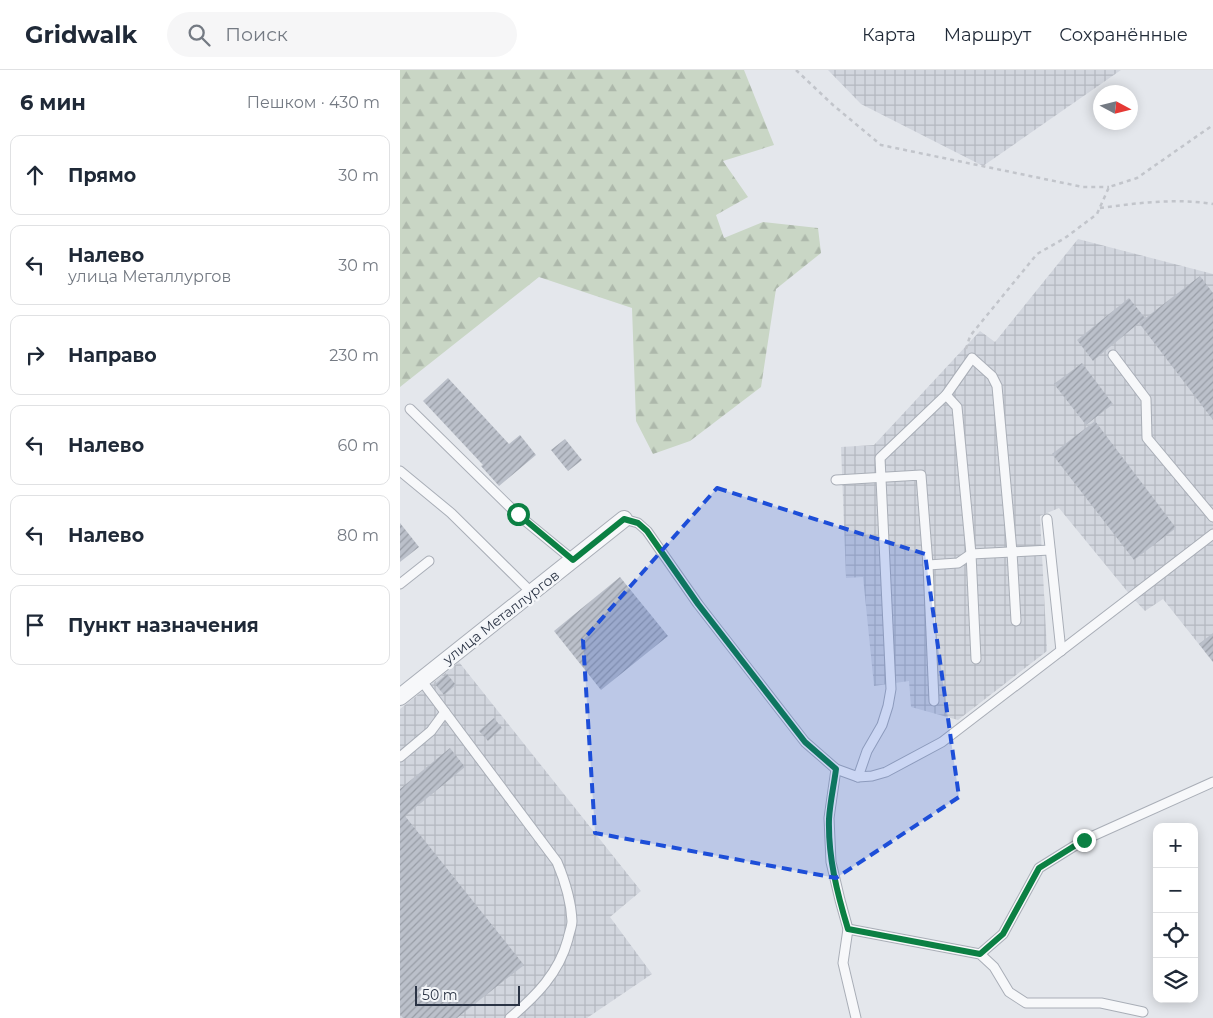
<!DOCTYPE html>
<html lang="ru">
<head>
<meta charset="utf-8">
<style>
	body { margin:0; font-family:Montserrat,sans-serif; background:#f6f6f7; color:#1f2937 }
	.controls { position:absolute; right:15px; bottom:15px; display:grid; overflow:hidden; border-radius:10px; box-shadow:0 2px 12px #0003 }
	.controls button { width:45px; height:45px; display:grid; place-items:center; padding:0; border:0; border-bottom:1px solid #e0e1e3; background:#fff; color:#1f2937; font:25px sans-serif }
	.compass { position:absolute; left:693px; top:15px; width:45px; height:45px; border-radius:50%; background:#fff; box-shadow:0 2px 12px #0003; rotate:97deg }
	.scale { position:absolute; left:15px; bottom:12px; width:105px; box-sizing:border-box; padding-left:5px; border:2px solid #2b3445; border-top:0; font-size:14px; line-height:18px; white-space:nowrap; color:#2b3445; -webkit-text-stroke:4px #f4f6f9; paint-order:stroke }
	.stop { position:absolute; width:15px; height:15px; margin:-11px; border:4px solid #0b8043; border-radius:50%; background:#fff }
	.stop.end { background:#0b8043; border-color:#fff; box-shadow:0 1px 5px #0008 }
	.list { margin:0; padding:0; list-style:none }
	h2 { display:flex; justify-content:space-between; align-items:center; height:65px; margin:0; padding:0 20px; font-size:21px }
	h2 small { font-size:16px; font-weight:400; color:#747a83 }
	.list li { display:grid; grid-template-columns:32px 1fr auto; gap:15px; align-items:center; box-sizing:border-box; height:80px; margin:0 10px 10px; padding:0 10px; border:1px solid #e0e1e3; border-radius:10px }
	.list b { display:block; font-size:19px; white-space:nowrap }
	.list p { margin:0; font-size:16px; white-space:nowrap; color:#747a83 }
	.list em { font-size:16px; font-style:normal; color:#747a83 }
	.icon { flex:none; width:28px; height:28px; fill:none; stroke:currentColor; stroke-width:2; stroke-linecap:round; stroke-linejoin:round }
	.map { position:relative; flex:none; width:813px; height:948px; overflow:hidden }
	header { display:flex; align-items:center; gap:30px; box-sizing:border-box; height:70px; padding:0 25px; background:#fff; border-bottom:1px solid #e0e1e3 }
	header strong { font-size:24px }
	nav { display:flex; gap:28px; margin-inline-start:auto; font-size:18px }
	.search { width:350px; height:45px; background:#f6f6f7; display:flex; align-items:center; gap:12px; box-sizing:border-box; padding:0 18px; border-radius:28px; color:#747a83; font-size:19px }
	main { display:flex }
	aside { flex:1; background:#fff }
	.map>svg:first-child { display:block }
</style>
</head>
<body>
<header>
<strong>Gridwalk</strong>
<div class="search"><svg class="icon" aria-label="search" viewBox="0 0 24 24"><circle cx="10" cy="10" r="6"/><path d="M15 15l6 6"/></svg>Поиск</div>
<nav><a>Карта</a><a>Маршрут</a><a>Сохранённые</a></nav>
</header>
<main>
<aside>
<h2>6 мин<small>Пешком · 430 m</small></h2>
<ul class="list">
<li><svg class="icon" aria-label="ahead" viewBox="0 0 24 24"><path d="M12 20V5M6 11l6-6 6 6"/></svg><div><b>Прямо</b></div><em>30 m</em></li>
<li><svg class="icon" aria-label="left" viewBox="0 0 24 24"><path d="M17 20v-9H6M10 6l-5 5 5 5"/></svg><div><b>Налево</b><p>улица Металлургов</p></div><em>30 m</em></li>
<li><svg class="icon" aria-label="right" viewBox="0 0 24 24"><path d="M7 20v-9h11M14 6l5 5-5 5"/></svg><div><b>Направо</b></div><em>230 m</em></li>
<li><svg class="icon" aria-label="left" viewBox="0 0 24 24"><path d="M17 20v-9H6M10 6l-5 5 5 5"/></svg><div><b>Налево</b></div><em>60 m</em></li>
<li><svg class="icon" aria-label="left" viewBox="0 0 24 24"><path d="M17 20v-9H6M10 6l-5 5 5 5"/></svg><div><b>Налево</b></div><em>80 m</em></li>
<li><svg class="icon" aria-label="arrive" viewBox="0 0 24 24"><path d="M6 21V4h12l-3 4 3 4H6"/></svg><div><b>Пункт назначения</b></div></li>
</ul>
</aside>
<div class="map">
<svg width="813" height="948" viewBox="0 0 813 948">
	<defs>
		<pattern id="industrial-grid" width="8" height="8" patternUnits="userSpaceOnUse" patternTransform="scale(1.25)"><rect width="8" height="8" fill="#d2d6de"/><path d="M0 4h8M4 0v8" fill="none" stroke="#b4b8c0"/></pattern>
		<pattern id="forest-firs" width="22" height="20" patternUnits="userSpaceOnUse" patternTransform="scale(1.25)"><rect width="22" height="20" fill="#c9d6c5"/><path d="M5 1l3.5 6h-7zM16 11l3.5 6h-7z" fill="#adb8ab"/></pattern>
		<pattern id="building-hatch" width="6" height="6" patternUnits="userSpaceOnUse" patternTransform="scale(1.25)"><rect width="6" height="6" fill="#bbc0ca"/><path d="M-1 1l2-2M0 6l6-6M5 7l2-2" fill="none" stroke="#989da6"/></pattern>
	</defs>
	<rect width="100%" height="100%" fill="#e4e7ec"/>
	<!-- industrial -->
	<g fill="url(#industrial-grid)">
		<path d="M428,0H721L583,96L461,34Z"/>
		<path d="M678,169L813,204V592L763,529L745,541L731,526L659,438L640,446L647,581L558,650L511,637L509,611L474,616L463,507L446,508L441,377L474,375L580,261L595,272Z"/>
		<path d="M59,592L241,821L210,847L252,904L187,948H0V639Z"/>
	</g>
	<!-- forest -->
	<path fill="url(#forest-firs)" d="M0,0H344L374,75L323,91L348,127L316,145L324,168L363,152L418,158L421,183L376,219L361,317L290,371L253,384L236,351L232,238L139,207L0,317Z"/>
	<!-- building -->
	<g fill="url(#building-hatch)">
		<path d="M800,206L813,223V350L739,253Z"/>
		<path d="M729,228L745,248L693,291L677,270Z"/>
		<path d="M682,293L713,334L686,355L654,314Z"/>
		<path d="M48,308L109,374L120,365L136,385L99,416L81,396L83,395L23,331Z"/>
		<path d="M695,351L776,458L734,490L652,384Z"/>
		<path d="M165,369L182,390L168,401L151,380Z"/>
		<path d="M0,453L19,477L0,492Z"/>
		<path d="M220,507L268,566L201,620L154,561Z"/>
		<path d="M813,563V592L799,574Z"/>
		<path d="M47,604L56,615L44,625L35,614Z"/>
		<path d="M94,648L102,658L88,671L79,661Z"/>
		<path d="M50,678L65,697L5,746L124,895L57,948H3L0,944V719Z"/>
	</g>
	<g fill="none" stroke-linecap="round" stroke-linejoin="round">
		<!-- service casing -->
		<g stroke="#a9aeb7" stroke-width="11">
			<g id="service">
				<path d="M713,285L746,329L747,368L813,447"/>
				<path d="M546,325L557,337L571,484L576,589"/>
				<path d="M10,339L117,444L173,490"/>
				<path d="M0,401L51,443L132,523"/>
				<path d="M436,410L521,405L528,495L558,493L571,484L650,480"/>
				<path d="M224,449L238,453L247,461L298,534L405,672L436,699L458,707L472,706L486,702L542,672L813,464"/>
				<path d="M647,449L661,581"/>
				<path d="M528,495L534,631"/>
				<path d="M0,514L29,491"/>
				<path d="M21,610L157,792C165,811 171,829 172,851C172,857 169,863 168,869C159,903 136,926 110,948"/>
				<path d="M0,687L31,661L45,642"/>
				<path d="M436,699L429,748L431,792L440,830L448,859L443,893L456,948"/>
				<path d="M458,707L467,681L482,655L488,636L491,619L480,388L546,325L572,288L592,306L597,316L612,482L616,551"/>
				<path d="M448,859L580,884L594,897L609,922L626,933H701L743,942"/>
				<path d="M580,884L603,864L639,798L684,770L813,712"/>
			</g>
		</g>
		<!-- minor casing -->
		<g stroke="#a9aeb7" stroke-width="18">
			<path id="minor" d="M0,627L224,449"/>
		</g>
		<!-- path -->
		<g stroke="#c2c5cb" stroke-width="2.5" stroke-dasharray="4 4" stroke-linecap="butt">
			<path d="M396,0L433,35L481,75L683,117H709"/>
			<path d="M700,138C737,133 776,128 813,134"/>
			<path d="M566,279L570,266L637,184L665,168L697,144L709,117L737,108L813,55"/>
		</g>
		<!-- service -->
		<use href="#service" stroke="#f7f8fa" stroke-width="9"/>
		<!-- minor -->
		<use href="#minor" stroke="#f7f8fa" stroke-width="16"/>
	</g>
	<g fill="none" stroke-linecap="round" stroke-linejoin="round">
		<!-- route -->
		<path stroke="#0b8043" stroke-width="6" d="M118,444L173,490L224,449L238,453L247,461L298,534L405,672L436,699C434,715 430,732 429,749C428,787 437,823 448,859L580,884L603,864L639,798L684,770"/>
	</g>
	<!-- marked area -->
	<path fill="#1d4ed8" fill-opacity="0.2" stroke="#1d4ed8" stroke-width="4" stroke-dasharray="10 6" stroke-linejoin="round" d="M317,418L525,484L559,727L436,808L195,763L183,570Z"/>
	<g text-anchor="middle" dominant-baseline="central" stroke-width="5" stroke-linejoin="round" paint-order="stroke">
		<!-- street labels -->
		<g font-size="14" fill="#2b3445" stroke="#f4f6f9">
			<text transform="translate(101 547) rotate(-38)">улица Металлургов</text>
		</g>
	</g>
</svg>
<div class="controls">
<button>+</button>
<button>−</button>
<button><svg class="icon" aria-label="locate" viewBox="0 0 24 24"><circle cx="12" cy="12" r="6"/><path d="M12 2v4M12 18v4M2 12h4M18 12h4"/></svg></button>
<button><svg class="icon" aria-label="layers" viewBox="0 0 24 24"><path d="M12 4l9 5-9 5-9-5zM3 14l9 5 9-5"/></svg></button>
</div>
<svg class="compass" viewBox="-18 -18 36 36"><path d="M0-13l5 13h-10z" fill="#e53935"/><path d="M0 13l5-13h-10z" fill="#747a83"/></svg>
<div class="scale">50 m</div>
<div class="stop" style="left:118px;top:444px"></div>
<div class="stop end" style="left:684px;top:770px"></div>
</div>
</main>
</body>
</html>
